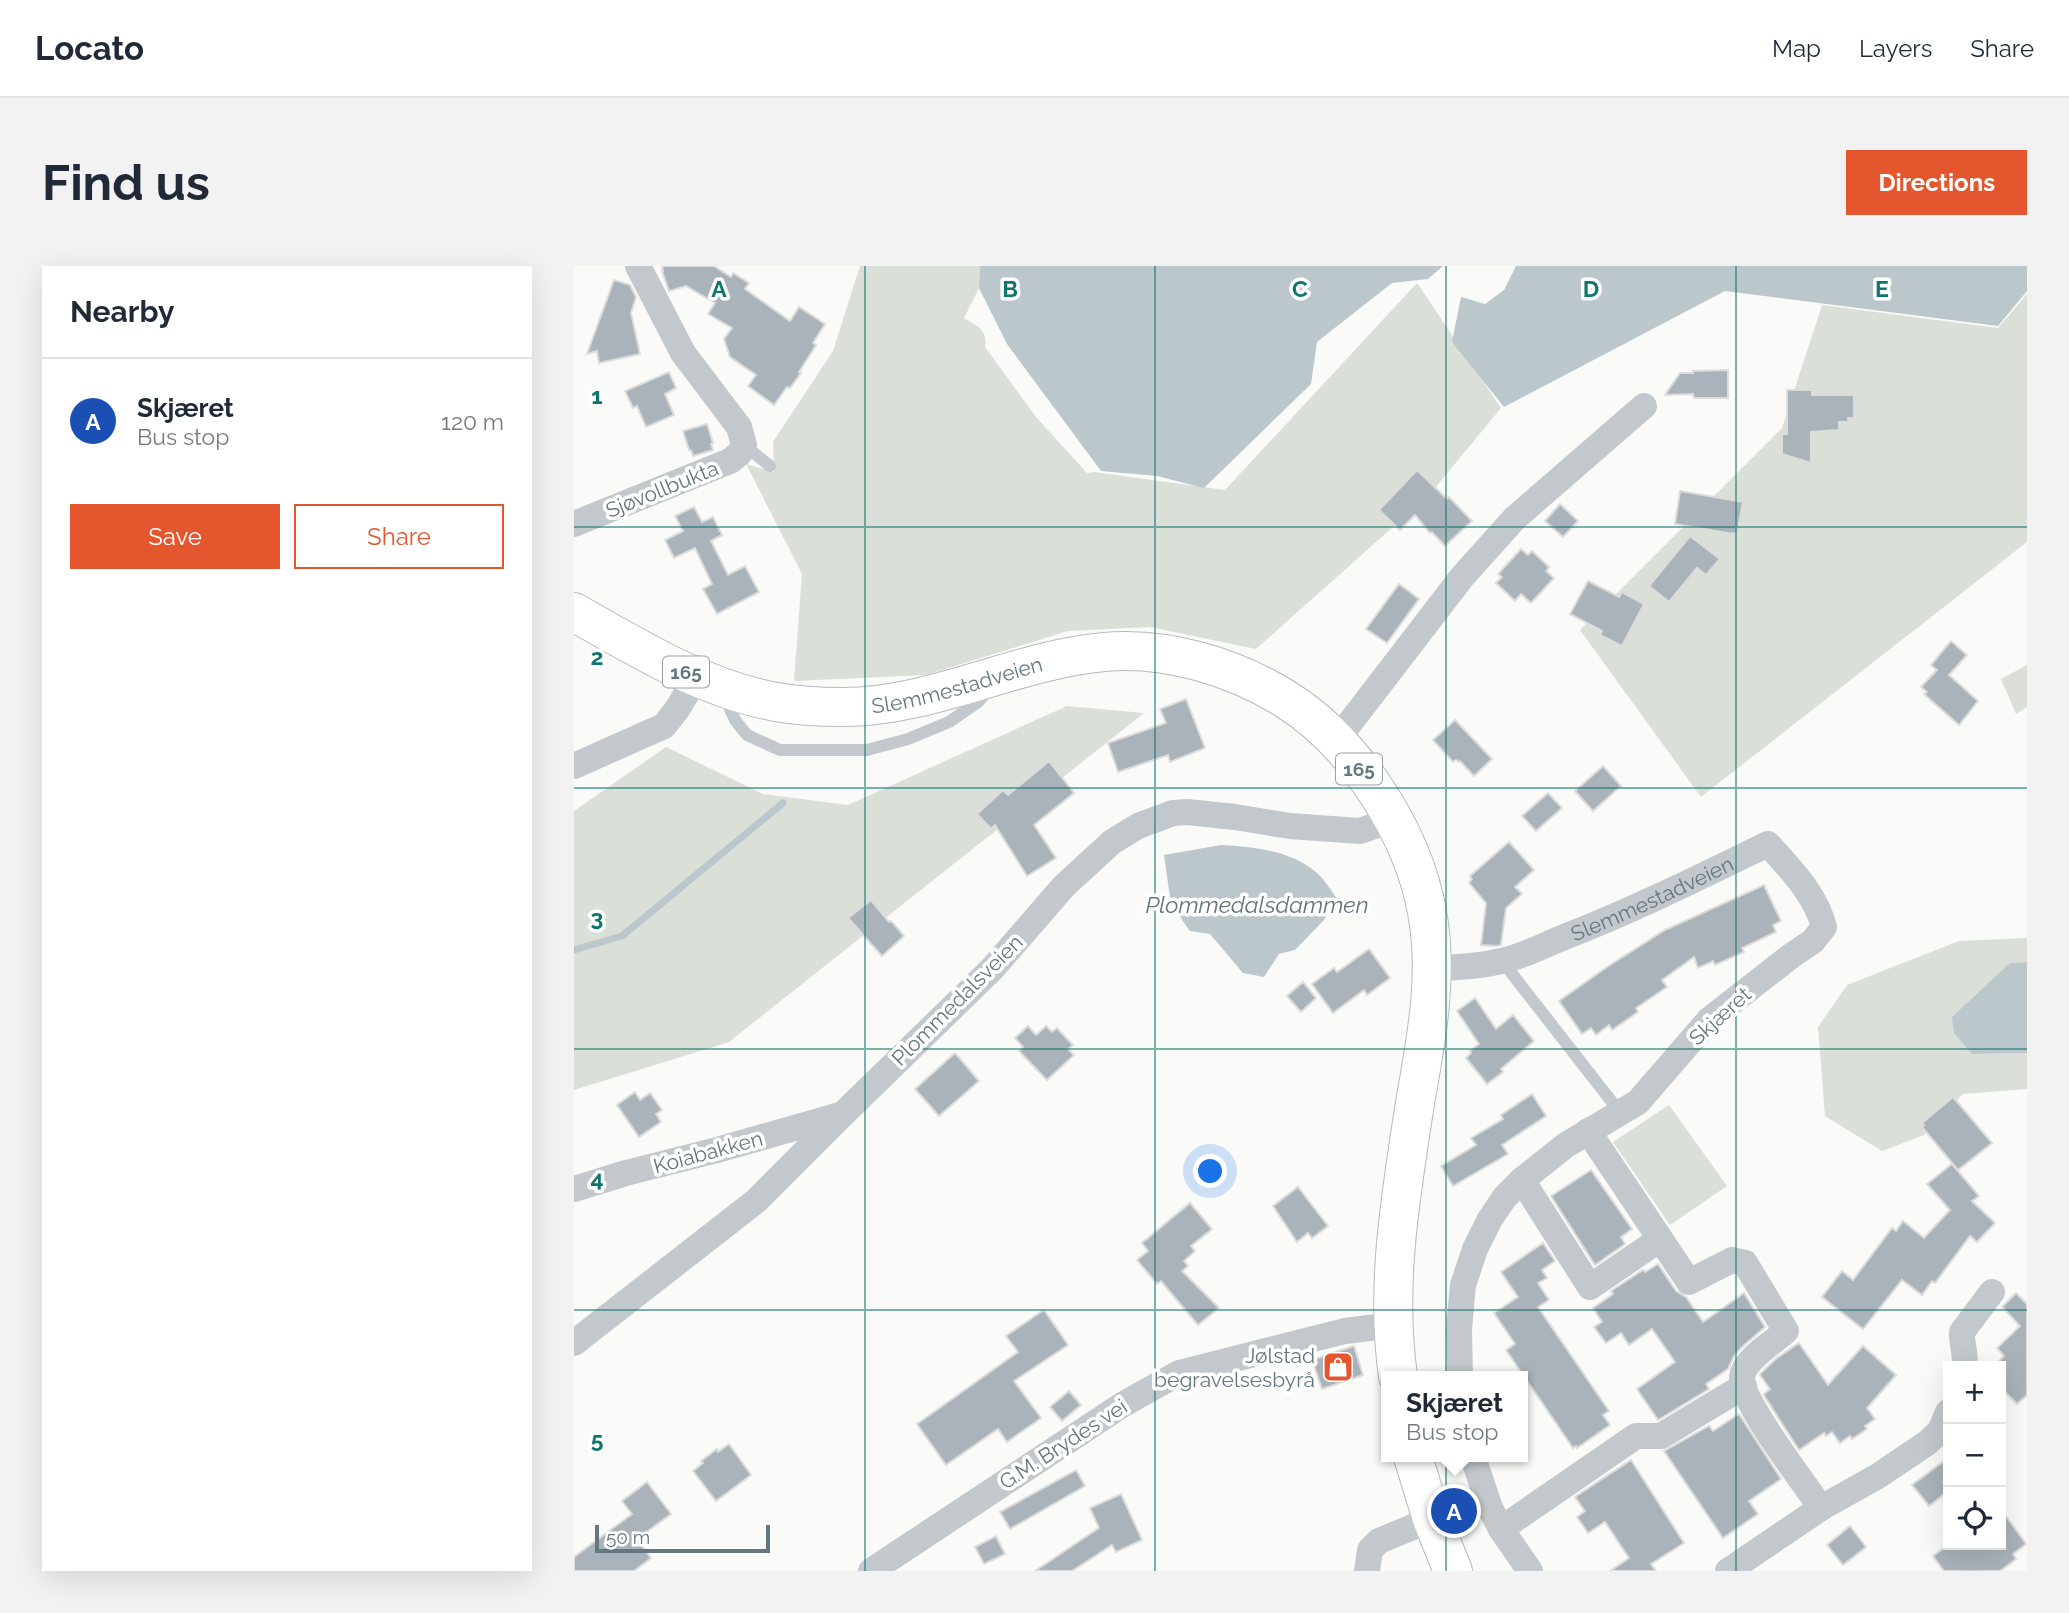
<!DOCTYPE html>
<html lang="en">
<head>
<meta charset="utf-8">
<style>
	body { margin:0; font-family:Raleway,sans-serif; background:#f2f2f3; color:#1f2937 }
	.controls { position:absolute; right:21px; bottom:21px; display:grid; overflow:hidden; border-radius:0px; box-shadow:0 7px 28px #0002 }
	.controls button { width:63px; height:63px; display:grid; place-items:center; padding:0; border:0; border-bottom:2px solid #e0e1e3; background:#fff; color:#1f2937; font:35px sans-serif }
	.scale { position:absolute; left:21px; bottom:18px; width:175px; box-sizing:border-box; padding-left:7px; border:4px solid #657683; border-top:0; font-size:19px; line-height:24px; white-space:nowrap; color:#657683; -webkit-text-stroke:5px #fff; paint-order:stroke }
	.you { position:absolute; left:637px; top:906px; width:24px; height:24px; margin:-18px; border:5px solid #fff; border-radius:50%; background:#1a73e8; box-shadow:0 0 0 10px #1a73e833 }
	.badge { display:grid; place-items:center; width:46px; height:46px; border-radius:50%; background:#e4572e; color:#fff; font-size:23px; font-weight:700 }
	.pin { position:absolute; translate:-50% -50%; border:4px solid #fff; box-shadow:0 2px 7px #0006 }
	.popup { position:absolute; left:807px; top:1105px; width:147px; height:91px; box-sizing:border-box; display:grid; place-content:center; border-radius:0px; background:#fff; filter:drop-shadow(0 2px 5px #0005); font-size:23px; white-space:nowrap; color:#747a83 }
	.popup b { font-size:26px; color:#1f2937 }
	.popup::after { content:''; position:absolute; left:50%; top:100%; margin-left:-14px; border:14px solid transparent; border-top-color:#fff }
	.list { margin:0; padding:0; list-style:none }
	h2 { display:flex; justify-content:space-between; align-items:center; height:91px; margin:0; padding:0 28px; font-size:30px }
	h2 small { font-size:23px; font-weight:400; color:#747a83 }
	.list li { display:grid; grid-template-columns:46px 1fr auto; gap:21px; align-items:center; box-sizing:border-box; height:126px; padding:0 28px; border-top:2px solid #e0e1e3 }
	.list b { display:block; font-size:26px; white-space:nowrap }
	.list p { margin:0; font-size:23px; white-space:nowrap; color:#747a83 }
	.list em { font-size:23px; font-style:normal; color:#747a83 }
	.actions { display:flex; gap:14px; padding:21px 28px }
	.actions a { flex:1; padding:16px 0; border:2px solid #e4572e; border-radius:0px; text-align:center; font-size:24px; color:#e4572e }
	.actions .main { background:#e4572e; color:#fff }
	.icon { flex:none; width:38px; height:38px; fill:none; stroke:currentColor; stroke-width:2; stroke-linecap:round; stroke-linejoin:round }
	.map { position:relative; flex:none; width:1453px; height:1305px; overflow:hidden; border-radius:0px }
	header { display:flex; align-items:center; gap:42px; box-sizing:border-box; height:98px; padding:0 35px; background:#fff; border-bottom:2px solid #e0e1e3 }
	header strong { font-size:33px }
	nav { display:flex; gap:38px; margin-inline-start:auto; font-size:24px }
	.intro { display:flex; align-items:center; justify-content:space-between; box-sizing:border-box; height:168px; padding:0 42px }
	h1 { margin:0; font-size:49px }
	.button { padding:18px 32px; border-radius:0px; background:#e4572e; color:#fff; font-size:24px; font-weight:700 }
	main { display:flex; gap:42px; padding:0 42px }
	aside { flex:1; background:#fff; border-radius:0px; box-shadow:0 7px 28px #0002 }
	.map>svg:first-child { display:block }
</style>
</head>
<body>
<header>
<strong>Locato</strong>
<nav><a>Map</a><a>Layers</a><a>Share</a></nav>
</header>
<div class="intro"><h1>Find us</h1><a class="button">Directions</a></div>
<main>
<aside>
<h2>Nearby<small></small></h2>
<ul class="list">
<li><span class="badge" style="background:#1a4fb4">A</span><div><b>Skjæret</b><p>Bus stop</p></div><em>120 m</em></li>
</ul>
<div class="actions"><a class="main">Save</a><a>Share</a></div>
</aside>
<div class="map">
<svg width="1453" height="1305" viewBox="0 0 1453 1305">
	<rect width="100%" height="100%" fill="#fafaf8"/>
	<!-- green -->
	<g fill="#dadfd7">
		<path d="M286,0H406L405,22L390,52C403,60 414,64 411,81L462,151L513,207L520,206L651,224L843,17L927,142L856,228L682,383L576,361L494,365L352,409L220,415L228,308L172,198L200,206L199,176L259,85Z"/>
		<path d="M1453,28V276L1127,531L1006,364L1208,162L1248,39L1424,62Z"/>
		<path d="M1453,399V441L1442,448L1427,413Z"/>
		<path d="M493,440L570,447L155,776L0,824V545L92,481L189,528L274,539Z"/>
		<path d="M1453,672V696L1436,697L1398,788L1453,787V823L1389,828L1350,869L1308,885L1251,850L1244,761L1273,719L1385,675Z"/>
		<path d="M1095,839L1153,920L1096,959L1039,876Z"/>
	</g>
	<!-- water -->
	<g fill="#bbc7cb">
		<path d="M406,0H869L854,13L818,17L743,76L737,118L630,222L583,210L527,205L433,78L405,22Z"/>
		<path d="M942,0H1453V25L1424,60L1151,25L930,141L878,76L887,31L911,38L930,24Z"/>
		<path d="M647,579C680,581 715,584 742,606C750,613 757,624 763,633L750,654L721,684L705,688L690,711L669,707L636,668L616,665L597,638L590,589Z"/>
		<path d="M1453,696V787L1398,788L1380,767L1378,751L1436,697Z"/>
	</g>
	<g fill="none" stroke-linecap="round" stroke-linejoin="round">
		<!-- stream -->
		<path stroke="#bbc7cb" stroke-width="7" d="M0,684L48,670L209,537"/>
	</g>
	<!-- building -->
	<g fill="#aab3b9" stroke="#dcdcda" stroke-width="2">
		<path d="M88,0H140L157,11L159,7L175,17L171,23L216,55L225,41L251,58L239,77L242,79L225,106L227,107L216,122L213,121L200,139L174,120L182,109L156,91L150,73L158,62L134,48L141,37L112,20L95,25L88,5H89Z"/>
		<path d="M40,14L56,19L62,31L57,47L66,88L25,97L23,85L13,88Z"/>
		<path d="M1154,104V132H1120L1119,128L1091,129L1106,107H1119V105Z"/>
		<path d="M95,106L102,122L91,128L100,149L72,161L63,140L59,142L51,125Z"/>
		<path d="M1213,124H1238V129H1280V152H1274V156H1265V164L1237,166V197L1208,188V168H1213Z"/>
		<path d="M133,158L139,177L137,178L139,184L119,190L117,184H115L109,165Z"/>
		<path d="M843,204L873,233L875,231L898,255L871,280L858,266L856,267L841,249L826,264L805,244Z"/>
		<path d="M1106,225L1169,236L1163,268L1159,267V268L1101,258Z"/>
		<path d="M986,238L1004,255L989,271L971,255Z"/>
		<path d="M120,241L128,256L139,251L148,269L137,275L154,309L171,300L185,326L143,348L129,323L138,318L121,282L100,292L91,274L109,265L101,250Z"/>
		<path d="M1116,270L1146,293L1132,309L1123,302L1095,336L1075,320Z"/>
		<path d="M947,283L954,289L958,285L975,301L972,305L980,312L957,337L947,328L941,335L922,317L928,311L924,308Z"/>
		<path d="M1014,315L1045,331L1048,326L1070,338L1048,380L1026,369L1028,365L996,348Z"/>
		<path d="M825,318L845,333L813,377L792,363Z"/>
		<path d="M1377,375L1393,389L1375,409L1404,435L1385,459L1350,428L1353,426L1347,421L1363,404L1357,399Z"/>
		<path d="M612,433L631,482L596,496L594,489L544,506L534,477L592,457L586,443Z"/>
		<path d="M881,454L918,493L900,510L886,495L885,496L882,494L879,496L859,474Z"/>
		<path d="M475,495L500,527L460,559L482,592L453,610L421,559L417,563L403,548L429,524L434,529Z"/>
		<path d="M1029,500L1047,520L1019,545L1001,525Z"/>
		<path d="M974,527L988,542L962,565L948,550Z"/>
		<path d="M935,576L960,604L941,621L948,628L932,642L927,679L922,680L907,679L912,637L895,617L898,613L896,610Z"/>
		<path d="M1190,619L1207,655L1199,659L1202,666L1168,682L1170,686L1141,699L1139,695L1124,702L1120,691L1088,714L1093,721L1062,742L1064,746L1038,764L1035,759L1022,769L1017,762L1008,768L985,735L1033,701L1091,664Z"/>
		<path d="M297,634L315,656L317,655L330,670L308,690L274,652Z"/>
		<path d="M795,683L816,712L793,729L790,724L759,747L738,718L760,702L763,706Z"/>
		<path d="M729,716L742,732L727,746L713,730Z"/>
		<path d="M901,732L922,763L939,749L960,775L927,803L929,806L913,818L892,792L897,787L896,785L905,778L883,745Z"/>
		<path d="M454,760L462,769L472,760L478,766L483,762L499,779L494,783L500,789L473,814L445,785L449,781L441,772Z"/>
		<path d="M381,787L405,815L365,850L341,823Z"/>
		<path d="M61,826L66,834L76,827L88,844L82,848L87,856L65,871L43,839Z"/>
		<path d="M958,828L972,850L928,879L934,888L879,920L867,900L902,879L897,872L929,853L927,849Z"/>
		<path d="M1379,831L1418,877L1384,904L1348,861L1350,859L1348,857Z"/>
		<path d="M1378,898L1405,930L1398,935L1421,957L1403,976L1396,970L1361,1017L1358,1015L1348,1029L1328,1014L1289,1063L1248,1031L1268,1005L1279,1014L1318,962L1322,965L1329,955L1350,972L1376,944L1353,918Z"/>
		<path d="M1017,904L1058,963L1047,971L1051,978L1021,999L977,930Z"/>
		<path d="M724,921L754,960L738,972L734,967L723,976L699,940Z"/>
		<path d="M616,937L638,963L617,980L621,985L610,995L614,1000L608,1005L645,1042L624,1059L587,1015L583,1018L563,994L574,985L568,977Z"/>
		<path d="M969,977L981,995L968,1004L973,1012L964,1017L975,1034L964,1041L1035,1145L1029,1149L1036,1159L1003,1182L1002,1180L999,1182L932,1084L941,1078L920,1047L944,1031L927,1006Z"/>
		<path d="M1084,998L1102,1025L1112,1031L1129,1056L1170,1027L1191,1061L1168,1081L1160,1090L1154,1103L1132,1118L1135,1123L1084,1154L1063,1123L1101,1096L1078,1063L1055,1079L1047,1067L1032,1077L1020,1061L1028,1056L1019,1042L1039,1028L1037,1025L1069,1004L1071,1006Z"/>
		<path d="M1442,1027L1453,1038V1129L1443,1138L1427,1122V1100L1422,1098L1430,1090L1423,1082L1446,1060L1428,1041Z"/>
		<path d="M470,1044L494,1079L440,1115L467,1152L433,1176L424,1163L372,1199L343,1158L444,1086L432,1070Z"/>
		<path d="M1225,1077L1254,1119L1289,1080L1322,1109L1293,1142L1301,1153L1291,1160L1293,1163L1278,1173L1276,1170L1266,1177L1258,1166L1252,1170L1250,1167L1225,1184L1191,1131L1190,1128L1196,1123L1186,1109L1187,1107L1203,1092Z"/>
		<path d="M780,1080L789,1109L748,1123L738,1094Z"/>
		<path d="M495,1125L507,1139L488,1155L476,1141Z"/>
		<path d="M1165,1148L1207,1213L1175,1235L1184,1248L1149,1272L1090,1185L1135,1160L1139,1165Z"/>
		<path d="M155,1178L177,1209L142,1235L119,1205L129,1197L127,1195L143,1183L144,1186Z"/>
		<path d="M1374,1192V1225L1355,1240L1338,1219Z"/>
		<path d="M1057,1194L1110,1277L1077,1298L1082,1305H1036L1055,1292L1031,1256L1014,1267L1003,1251L1011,1245L1001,1231Z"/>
		<path d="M502,1204L511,1220L436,1263L426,1246Z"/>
		<path d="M73,1216L97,1248L63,1273L77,1292L60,1305H0V1291L58,1248L48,1235Z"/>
		<path d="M547,1228L568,1274L542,1286L538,1279L498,1305H461L525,1262L516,1242Z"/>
		<path d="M1427,1243L1452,1278L1439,1288L1442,1293L1426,1305H1370L1359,1290L1374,1279H1427Z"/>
		<path d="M1276,1260L1292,1281L1269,1299L1253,1279Z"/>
		<path d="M422,1270L431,1288L410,1298L401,1281Z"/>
	</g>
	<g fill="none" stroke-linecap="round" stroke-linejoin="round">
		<!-- primary casing -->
		<g stroke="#b5babe" stroke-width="40">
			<g id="primary">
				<path id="s2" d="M0,346C63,382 130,423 202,436C224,440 247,441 269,441C359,441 441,394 530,386C592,380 661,401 713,434C781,477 839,567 853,646C865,710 852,774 841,837C827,928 811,1019 824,1110"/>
				<path d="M839,1191L858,1253L879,1305"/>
			</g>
		</g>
		<!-- lane -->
		<g stroke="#c3c8cc" stroke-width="12">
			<path d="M170,179L196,200"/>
			<path d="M150,430L161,454L173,469L206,484H293L334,473L375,456L404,436L415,424"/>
			<path d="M928,695L1045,845"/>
		</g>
		<!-- street -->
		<g stroke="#c3c8cc" stroke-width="26">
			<path d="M0,258L156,195L166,187L170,179L165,161L109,87L64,0"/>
			<path d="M762,475L888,311L941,252L1070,140"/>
			<path d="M0,500L90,460L104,442L123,410"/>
			<path id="s1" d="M858,702C881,702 906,700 928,695C950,690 972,678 993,670C1062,643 1128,610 1194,578C1217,604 1241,627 1250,661L1239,675L1217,690L1135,754L1064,836L992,879L948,914L931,931L916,953L901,983L889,1019L885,1063L886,1110"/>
			<path d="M1014,865L1115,1016L1158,994L1171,997L1212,1065C1199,1077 1170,1093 1168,1111C1166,1135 1232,1219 1247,1242"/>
			<path d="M948,914L1016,1021L1086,973"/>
			<path d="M0,923L52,907L143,884L266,849"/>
			<path d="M0,1077L182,935L268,849L418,703L490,620L538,576L564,560L599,547L613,546L661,551L716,560L786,565L820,553"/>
			<path d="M1390,1100C1393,1088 1387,1078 1388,1066L1418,1026"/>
			<path d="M899,1191L916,1242L927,1263L956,1305"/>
			<path d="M927,1263L1062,1170H1087L1170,1120"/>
			<path d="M297,1305L548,1139L605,1107L771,1065L819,1059"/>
			<path d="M793,1305L796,1284L805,1275L858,1253"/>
			<path d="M1154,1305L1247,1242L1304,1210L1353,1177L1366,1165L1374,1146"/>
		</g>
		<!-- primary -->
		<use href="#primary" stroke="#fff" stroke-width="38"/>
	</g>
	<!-- grid -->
	<path fill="none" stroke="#0f766e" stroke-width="2" stroke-opacity="0.55" d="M291,0V1305M581,0V1305M872,0V1305M1162,0V1305M0,261H1453M0,522H1453M0,783H1453M0,1044H1453"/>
	<!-- icons -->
	<defs>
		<g id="shop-square" transform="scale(1.575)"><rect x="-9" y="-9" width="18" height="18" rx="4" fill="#e4572e" stroke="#fff"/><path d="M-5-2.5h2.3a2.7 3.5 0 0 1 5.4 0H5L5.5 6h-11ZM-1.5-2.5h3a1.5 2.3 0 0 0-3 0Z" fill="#fff"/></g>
	</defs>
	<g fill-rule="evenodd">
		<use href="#shop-square" x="764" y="1101"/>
	</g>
	<g text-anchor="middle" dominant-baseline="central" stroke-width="7" stroke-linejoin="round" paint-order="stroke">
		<!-- shield labels -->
		<g fill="#fff" stroke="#939fa8" stroke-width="2">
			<rect x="89" y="390.5" width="46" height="31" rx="5"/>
			<rect x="762" y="487.5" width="46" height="31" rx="5"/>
		</g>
		<g font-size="19" font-weight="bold" fill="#657683">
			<text x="112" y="406">165</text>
			<text x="785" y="503">165</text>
		</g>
		<!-- street labels -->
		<g font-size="21" fill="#657683" stroke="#fff">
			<text transform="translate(88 223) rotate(-22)">Sjøvollbukta</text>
			<text stroke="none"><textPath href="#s2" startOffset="406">Slemmestadveien</textPath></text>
			<text stroke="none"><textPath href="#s1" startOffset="233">Slemmestadveien</textPath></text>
			<text transform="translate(383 734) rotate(-45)">Plommedalsveien</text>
			<text transform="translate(1146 750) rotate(-42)">Skjæret</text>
			<text transform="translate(134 886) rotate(-15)">Koiabakken</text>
			<text transform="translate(489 1178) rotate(-33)">G.M. Brydes vei</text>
		</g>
		<!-- poi labels -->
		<g font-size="21" fill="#657683" stroke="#fff" text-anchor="end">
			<text x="741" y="1089">Jølstad<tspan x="741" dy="24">begravelsesbyrå</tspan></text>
		</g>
		<!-- water labels -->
		<g font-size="23" font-style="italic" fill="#60757c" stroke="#fff">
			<text x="683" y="638">Plommedalsdammen</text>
		</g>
	</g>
	<g font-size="23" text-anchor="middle" font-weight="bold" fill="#0f766e" stroke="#fff" stroke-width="7" stroke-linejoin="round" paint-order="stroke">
		<text x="145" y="31">A</text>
		<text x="436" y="31">B</text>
		<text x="726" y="31">C</text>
		<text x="1017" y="31">D</text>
		<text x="1308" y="31">E</text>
		<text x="23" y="138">1</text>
		<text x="23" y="399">2</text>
		<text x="23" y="660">3</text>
		<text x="23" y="921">4</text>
		<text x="23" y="1182">5</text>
	</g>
</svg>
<div class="controls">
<button>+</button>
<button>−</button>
<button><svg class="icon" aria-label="locate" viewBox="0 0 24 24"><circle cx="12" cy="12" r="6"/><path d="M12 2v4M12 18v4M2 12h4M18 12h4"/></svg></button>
</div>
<div class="scale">50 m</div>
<div class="you"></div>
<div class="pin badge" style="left:880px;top:1245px;background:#1a4fb4">A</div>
<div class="popup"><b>Skjæret</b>Bus stop</div>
</div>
</main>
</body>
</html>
